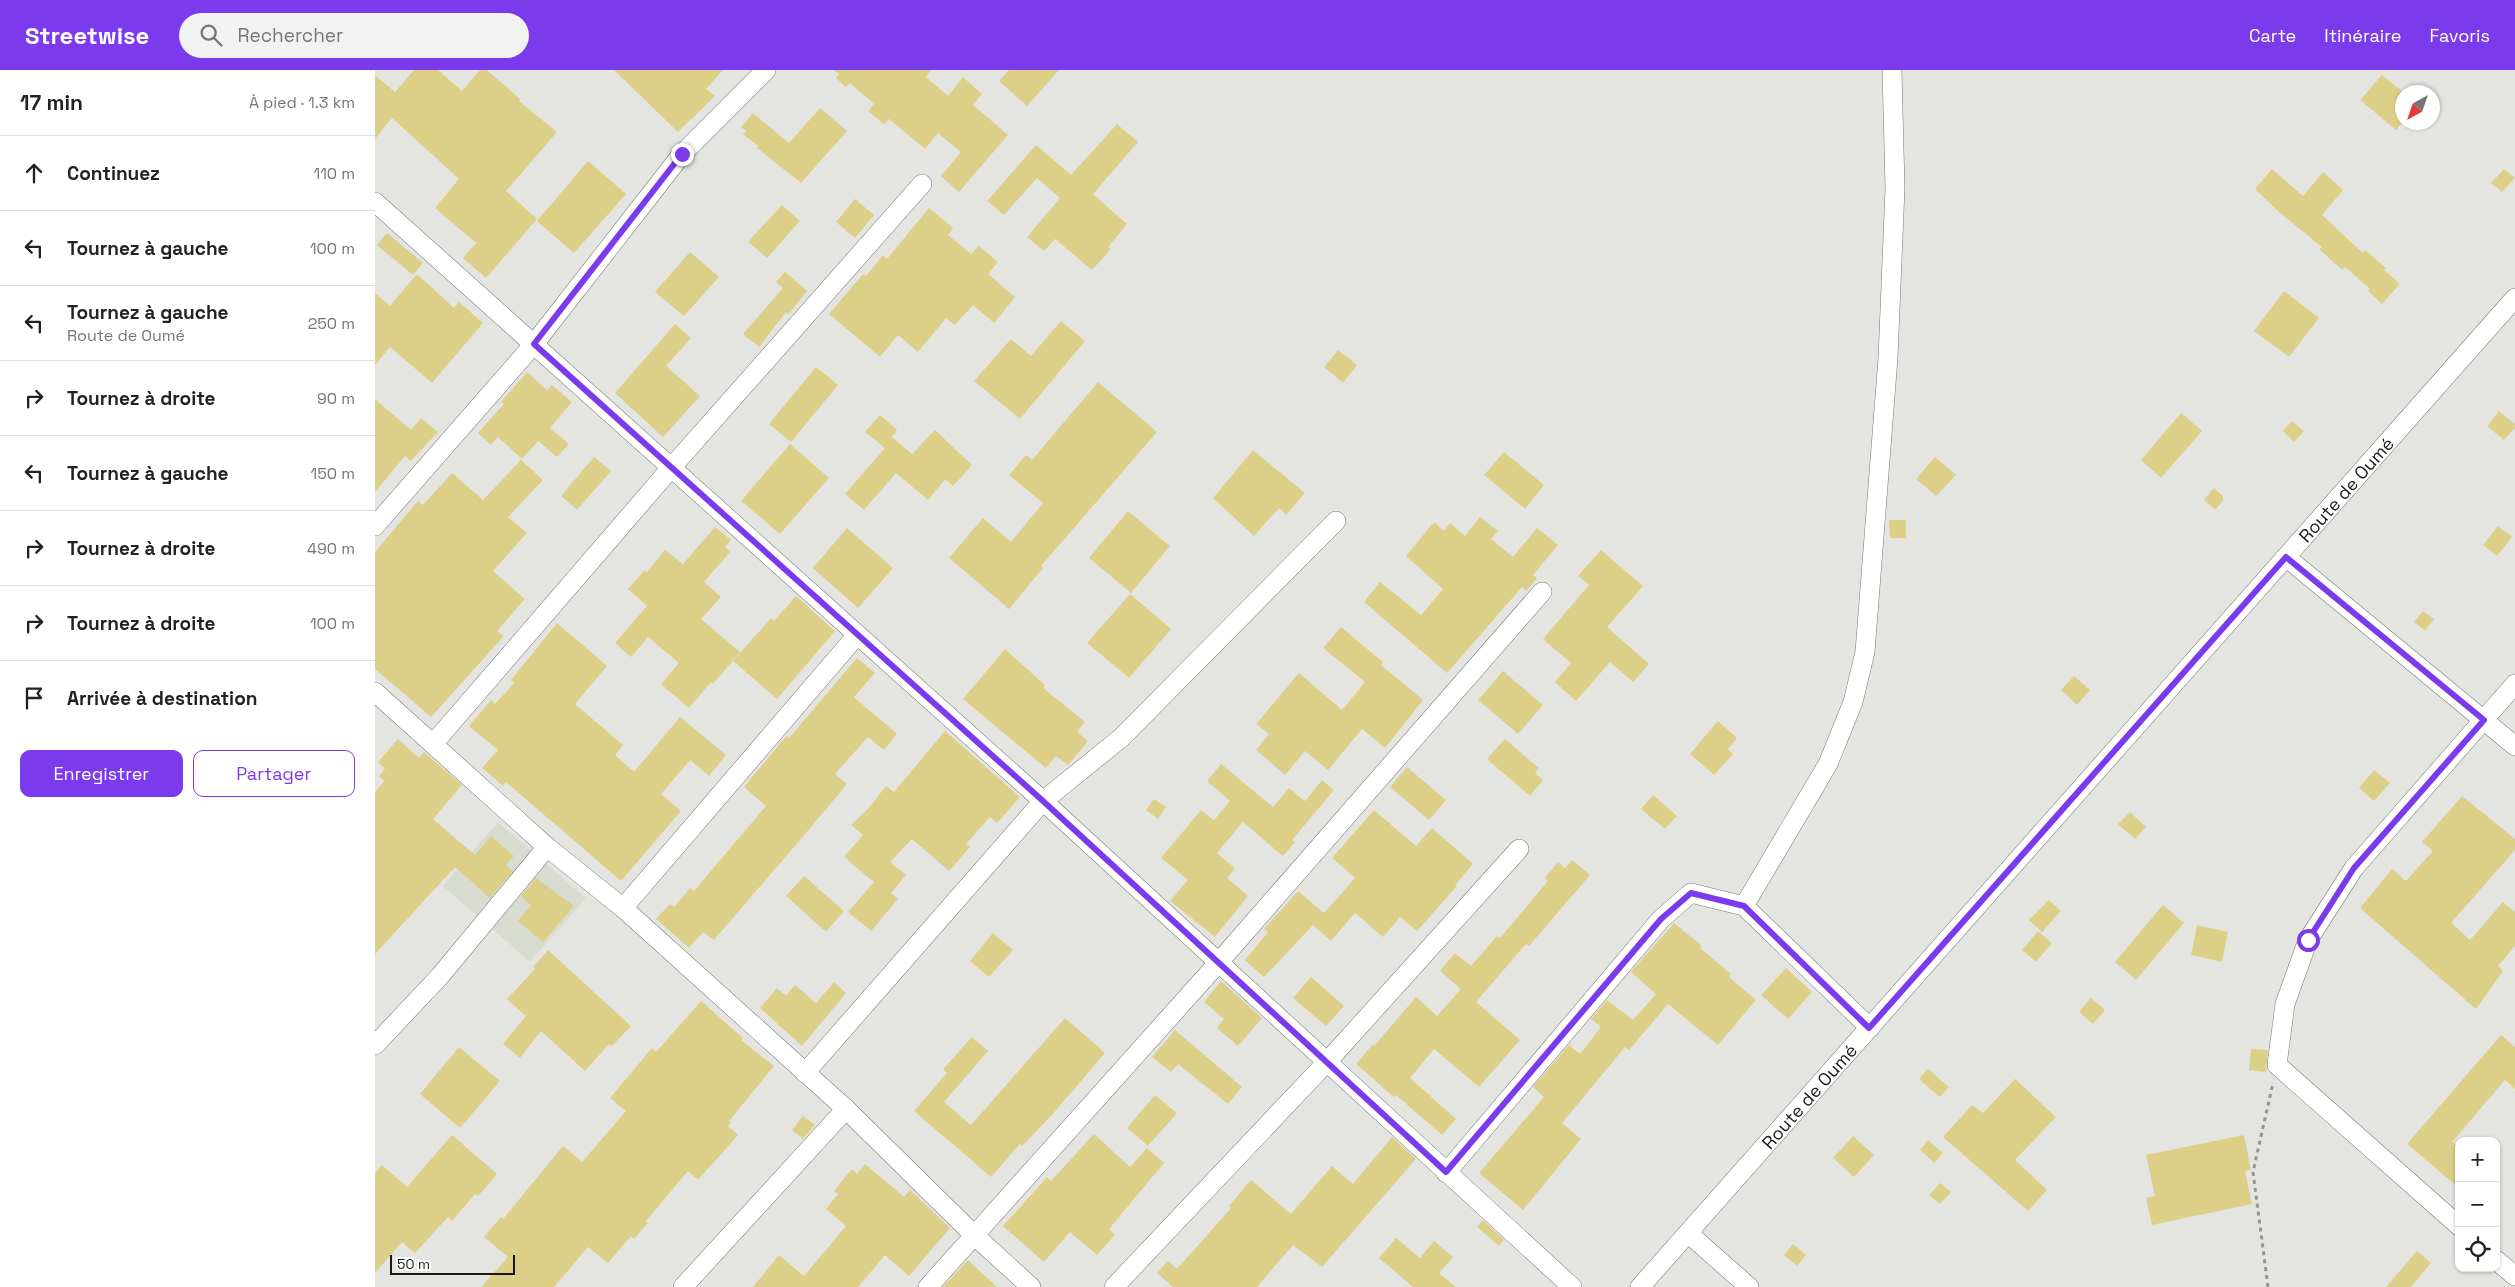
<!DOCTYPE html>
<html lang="fr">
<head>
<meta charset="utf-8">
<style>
	body { margin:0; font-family:"Space Grotesk",sans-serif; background:#f2f2f2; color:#222 }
	.controls { position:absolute; right:15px; bottom:15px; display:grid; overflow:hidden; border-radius:10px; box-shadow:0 1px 4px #0004 }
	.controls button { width:45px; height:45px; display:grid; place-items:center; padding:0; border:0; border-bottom:1px solid #e0e0e0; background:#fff; color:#222; font:25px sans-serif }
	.compass { position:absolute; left:2020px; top:15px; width:45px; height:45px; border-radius:50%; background:#fff; box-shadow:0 1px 4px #0004; rotate:220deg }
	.scale { position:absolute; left:15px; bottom:12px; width:125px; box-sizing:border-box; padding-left:5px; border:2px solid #181817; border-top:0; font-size:14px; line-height:18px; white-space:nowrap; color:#181817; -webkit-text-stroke:4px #fff; paint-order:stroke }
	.stop { position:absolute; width:15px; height:15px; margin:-11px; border:4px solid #7c3aed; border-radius:50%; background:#fff }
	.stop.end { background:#7c3aed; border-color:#fff; box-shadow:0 1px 5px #0008 }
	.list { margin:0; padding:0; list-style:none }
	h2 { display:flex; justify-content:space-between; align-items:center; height:65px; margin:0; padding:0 20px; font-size:21px }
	h2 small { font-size:16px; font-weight:400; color:#767676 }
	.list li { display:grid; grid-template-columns:32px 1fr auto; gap:15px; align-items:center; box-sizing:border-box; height:75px; padding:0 20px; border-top:1px solid #e0e0e0 }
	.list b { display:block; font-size:19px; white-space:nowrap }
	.list p { margin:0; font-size:16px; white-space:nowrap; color:#767676 }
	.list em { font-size:16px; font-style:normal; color:#767676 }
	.actions { display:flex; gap:10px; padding:15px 20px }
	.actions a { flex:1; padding:11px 0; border:1px solid #7c3aed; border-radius:10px; text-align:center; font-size:18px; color:#7c3aed }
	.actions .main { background:#7c3aed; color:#fff }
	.icon { flex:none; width:28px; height:28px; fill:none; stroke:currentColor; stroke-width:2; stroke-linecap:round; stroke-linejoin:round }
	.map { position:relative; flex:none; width:2140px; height:1217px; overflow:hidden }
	header { display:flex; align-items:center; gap:30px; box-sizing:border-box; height:70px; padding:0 25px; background:#7c3aed; color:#fff }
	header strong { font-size:24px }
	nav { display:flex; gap:28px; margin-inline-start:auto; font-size:18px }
	.search { width:350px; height:45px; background:#f2f2f2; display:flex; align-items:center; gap:12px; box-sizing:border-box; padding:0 18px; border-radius:28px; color:#767676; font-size:19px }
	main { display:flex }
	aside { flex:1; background:#fff }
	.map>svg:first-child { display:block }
</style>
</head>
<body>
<header>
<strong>Streetwise</strong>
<div class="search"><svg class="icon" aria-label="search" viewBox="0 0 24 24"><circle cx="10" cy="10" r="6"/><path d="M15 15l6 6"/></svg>Rechercher</div>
<nav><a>Carte</a><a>Itinéraire</a><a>Favoris</a></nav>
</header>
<main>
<aside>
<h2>17 min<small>À pied · 1.3 km</small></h2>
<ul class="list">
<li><svg class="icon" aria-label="ahead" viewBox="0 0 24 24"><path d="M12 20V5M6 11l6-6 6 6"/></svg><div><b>Continuez</b></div><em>110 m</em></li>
<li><svg class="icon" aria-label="left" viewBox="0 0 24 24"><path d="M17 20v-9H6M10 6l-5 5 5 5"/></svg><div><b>Tournez à gauche</b></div><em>100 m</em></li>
<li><svg class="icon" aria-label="left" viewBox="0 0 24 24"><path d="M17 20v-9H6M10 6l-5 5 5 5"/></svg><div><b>Tournez à gauche</b><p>Route de Oumé</p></div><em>250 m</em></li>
<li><svg class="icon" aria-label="right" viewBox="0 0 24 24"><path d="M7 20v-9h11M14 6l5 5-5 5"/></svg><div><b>Tournez à droite</b></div><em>90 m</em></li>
<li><svg class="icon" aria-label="left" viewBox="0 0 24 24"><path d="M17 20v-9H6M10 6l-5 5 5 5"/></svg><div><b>Tournez à gauche</b></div><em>150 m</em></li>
<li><svg class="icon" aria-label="right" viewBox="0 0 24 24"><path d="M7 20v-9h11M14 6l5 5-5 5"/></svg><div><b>Tournez à droite</b></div><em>490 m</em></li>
<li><svg class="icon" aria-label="right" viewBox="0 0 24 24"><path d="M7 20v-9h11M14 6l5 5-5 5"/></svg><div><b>Tournez à droite</b></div><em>100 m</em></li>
<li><svg class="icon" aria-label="arrive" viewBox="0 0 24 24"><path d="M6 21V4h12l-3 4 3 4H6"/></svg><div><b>Arrivée à destination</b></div></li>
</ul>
<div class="actions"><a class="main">Enregistrer</a><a>Partager</a></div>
</aside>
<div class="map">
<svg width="2140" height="1217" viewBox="0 0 2140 1217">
	<rect width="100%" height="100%" fill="#e4e5e1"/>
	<!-- built -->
	<path fill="#d8dbd0" d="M123,752L211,828L155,892L68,816Z"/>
	<!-- building -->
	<g fill="#dcd089">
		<path d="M39,0H63L87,21L105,0H112L145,29L144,31L182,62L131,121L162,149L111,208L88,188L101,173L60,138L84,109L17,48L0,69V5L20,22Z"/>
		<path d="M239,0H348L331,19L340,26L303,62Z"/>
		<path d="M459,0H556L551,7L573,26L588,7L607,24L598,35L633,65L584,122L566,106L586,82L563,63L550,79L514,49L509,54L493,41L499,34L475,13L471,17L461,8L464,4Z"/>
		<path d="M634,0H684L652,36L624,11Z"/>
		<path d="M2007,5L2028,22V52L2021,60L1985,30Z"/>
		<path d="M445,38L472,61L426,113L382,78L383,76L368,64L371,61L366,57L378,43L414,73Z"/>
		<path d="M742,54L763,72L718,124L752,154L733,177L736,179L717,200L680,169L669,181L652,167L685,128L662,108L629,145L612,131L661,75L696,105Z"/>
		<path d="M213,91L251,124L199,183L162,151Z"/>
		<path d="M1897,99L1928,126L1948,102L1968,120L1947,145L1988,183L1990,180L2011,198L2009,200L2025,214L2007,234L1993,221L1995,219L1970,197L1967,200L1944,179L1947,177L1905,143L1880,119Z"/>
		<path d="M2129,99L2140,108L2127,122L2116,113Z"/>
		<path d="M480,129L499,145L480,168L461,152Z"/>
		<path d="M407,135L425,151L392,188L373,172Z"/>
		<path d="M554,138L578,158L573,165L596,184L604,176L623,192L613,204L640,227L619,253L598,235L580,255L571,248L543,282L523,265L505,287L454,244L488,204L491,206L508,185L512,189Z"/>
		<path d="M12,163L48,193L38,205L2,175Z"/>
		<path d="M315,182L344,207L309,246L280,222Z"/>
		<path d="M410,202L432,221L414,244L411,242L384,277L368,264L408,218L401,212Z"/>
		<path d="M42,204L79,238L84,232L108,253L57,313L15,277L0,295V223L15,236Z"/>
		<path d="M1909,221L1944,248L1914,287L1879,261Z"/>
		<path d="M686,251L710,271L645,349L599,311L636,269L656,286Z"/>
		<path d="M300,254L316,268L291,296L325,326L288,367L240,323Z"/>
		<path d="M963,280L982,295L968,313L949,297Z"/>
		<path d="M441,297L463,315L416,372L394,354Z"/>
		<path d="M152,302L172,320L177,315L197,332L175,358L194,374L182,387L163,371L147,389L123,367L116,375L103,363L129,334L126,332Z"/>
		<path d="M723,312L782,362L666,496L668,498L634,539L574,488L608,448L636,472L668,433L634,405L651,385L657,390Z"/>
		<path d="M0,329L36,360L46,348L63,362L36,391L30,386L0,422Z"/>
		<path d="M2124,341L2140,354V358L2129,370L2112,356Z"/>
		<path d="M1806,343L1827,361L1786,408L1766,390Z"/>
		<path d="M505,345L522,360L517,367L537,384L560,360L597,395L578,416L570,409L553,430L521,403L489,440L470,424L510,378L490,362Z"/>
		<path d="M1917,351L1929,361L1919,372L1908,361Z"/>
		<path d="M415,374L454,408L405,464L366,431Z"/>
		<path d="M878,380L930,423L911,445L904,438L879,466L838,428Z"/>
		<path d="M1129,382L1169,415L1150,439L1109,405Z"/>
		<path d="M219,387L236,401L202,440L186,426Z"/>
		<path d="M1560,387L1581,405L1561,426L1541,409Z"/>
		<path d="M146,390L168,410L133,447L152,463L118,501L150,529L122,561L129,566L56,647L0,599V482L43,431L48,435L77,403L108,430Z"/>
		<path d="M1839,418L1848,426V431L1840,440L1829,430Z"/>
		<path d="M753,441L795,476L756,523L714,488Z"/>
		<path d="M1105,447L1123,461L1116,469L1138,487L1162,458L1183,475L1158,505L1162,508L1151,521L1147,517L1072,603L989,532L1005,512L1046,545L1068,519L1031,486L1059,452L1069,461L1075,453L1090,466Z"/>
		<path d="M1514,450H1531V468H1515Z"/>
		<path d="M2123,456L2137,467L2122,486L2108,475Z"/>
		<path d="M340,457L356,470L350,477L355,482L329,512L346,527L326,549L365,582L338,614L336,612L314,638L286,614L304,593L273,567L256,587L240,573L272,536L253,519L270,500L272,502L290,480L308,494Z"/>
		<path d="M472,458L518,498L483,538L438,498Z"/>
		<path d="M1226,480L1268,516L1232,557L1274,594L1258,612L1235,592L1201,631L1180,612L1196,593L1168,569L1214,515L1203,506Z"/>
		<path d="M755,524L796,559L754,608L712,573Z"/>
		<path d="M421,526L460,561L402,629L358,591L396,548L399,551Z"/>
		<path d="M2048,541L2059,549L2050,561L2039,552Z"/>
		<path d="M182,553L232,596L200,634L248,675L240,685L259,702L305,647L351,685L334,706L315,690L286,724L306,741L246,811L131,712L128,716L107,698L123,680L94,656L116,630L120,634L139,613L136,610Z"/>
		<path d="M966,557L1008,592L1006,595L1048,630L1010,678L987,659L953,700L930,681L910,705L881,680L894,664L881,654L924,603L967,640L990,612L948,578Z"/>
		<path d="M630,579L670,615L668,618L710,652L702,662L713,671L693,695L681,686L671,698L588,629Z"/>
		<path d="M482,588L500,603L479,627L522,664L509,680L493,667L460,704L472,714L425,770L339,870L328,862L314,878L281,849L295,834L299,837L315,818L319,821L391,736L369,717L407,671L412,666L414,668Z"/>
		<path d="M1128,601L1168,635L1143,664L1103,630Z"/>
		<path d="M1699,606L1715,620L1702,635L1686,620Z"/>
		<path d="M1343,651L1362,668L1353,679L1358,684L1339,705L1315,684Z"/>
		<path d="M570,661L645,727L622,753L615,747L591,774L595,777L574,801L537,769L515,792L531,805L516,823L523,829L496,861L473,842L499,812L469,787L488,765L476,755L492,740L511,716L519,722Z"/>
		<path d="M23,669L44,688L49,682L87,715L58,749L100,785L116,766L139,786L131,795L138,801L115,828L80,797L0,884V722L9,711L4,706L10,699L3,692Z"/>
		<path d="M1130,669L1164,698L1160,703L1168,710L1155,726L1112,689Z"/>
		<path d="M846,694L898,737L914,718L930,731L947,710L959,720L917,770L920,772L908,786L868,752L842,783L860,798L852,808L873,826L840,867L795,831L813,810L786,788L826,740L839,750L855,731L832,711Z"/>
		<path d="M1032,697L1071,730L1054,750L1015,717Z"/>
		<path d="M1999,700L2015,713L1999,731L1984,718Z"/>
		<path d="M1278,725L1302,746L1290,759L1266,739Z"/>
		<path d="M2087,726L2140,769V780L2076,853L2095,870L2128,832L2140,842V876L2123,896L2128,901L2101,939L1985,838L2017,799L2031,811L2058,781L2047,772Z"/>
		<path d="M779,729L791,737L783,749L771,740Z"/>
		<path d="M999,740L1041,776L1057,758L1098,794L1080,815L1082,816L1042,861L1025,847L1008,867L980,843L956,871L938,855L889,907L870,890L893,862L889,859L923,821L949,843L980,808L957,788Z"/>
		<path d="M1755,742L1771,757L1760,769L1743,754Z"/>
		<path d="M1197,790L1215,805L1154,876L1151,874L1101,932L1145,970L1104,1017L1059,979L1035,1008L1081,1049L1067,1065L1021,1025L1019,1027L981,994L997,975L999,976L1041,927L1062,946L1086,919L1065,901L1080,883L1096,896L1122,866L1125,868L1173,811L1170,808L1183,792L1190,798Z"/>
		<path d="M429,806L469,841L451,862L411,826Z"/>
		<path d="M161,808L199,836L168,872L143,851L156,835L146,826Z"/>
		<path d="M1674,830L1686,841L1667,862L1654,850Z"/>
		<path d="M1788,835L1809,853L1761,910L1740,892Z"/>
		<path d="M1299,853L1327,876L1325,878L1356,904L1354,907L1381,930L1343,975L1293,934L1254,980L1250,977L1187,1053L1206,1069L1148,1140L1104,1103L1169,1027L1158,1017L1194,975L1205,984L1226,957L1216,949L1232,930L1258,950L1281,924L1256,902Z"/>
		<path d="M1822,855L1853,862L1847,892L1816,885Z"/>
		<path d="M1663,861L1677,873L1661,892L1647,880Z"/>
		<path d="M618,863L638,880L614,907L595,891Z"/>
		<path d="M173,880L256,956L237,976L234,974L210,1001L166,961L145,988L128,974L151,946L132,929L160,899L158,897Z"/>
		<path d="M1411,898L1437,922L1413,949L1386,925Z"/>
		<path d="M936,907L969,936L951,956L918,928Z"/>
		<path d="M846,911L887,948L863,976L842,958L849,949L829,932Z"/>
		<path d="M459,912L471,923L427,976L385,938L402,918L411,926L420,915L441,933Z"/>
		<path d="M1716,928L1730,940L1718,954L1704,942Z"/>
		<path d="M326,931L368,968L366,970L399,996L354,1051L356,1053L353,1056L363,1065L323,1110L313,1101L271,1151L273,1153L259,1169L256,1166L233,1193L213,1177L179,1217H106L133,1187L109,1167L126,1147L128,1149L188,1076L207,1092L251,1041L235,1028L277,978L281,982Z"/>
		<path d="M690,948L730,983L676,1046L647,1076L645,1074L616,1107L539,1041L572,1003L568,999L597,967L613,981L569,1032L596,1055Z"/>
		<path d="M800,960L867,1017L853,1034L803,994L796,1002L777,987Z"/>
		<path d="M2126,965L2140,977V1019L2130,1010L2077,1072L2084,1078V1118L2032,1074Z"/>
		<path d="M84,977L125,1011L85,1058L45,1024Z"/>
		<path d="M1876,979L1893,980L1891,1002L1874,1000Z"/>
		<path d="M1553,999L1574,1017L1565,1027L1544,1009Z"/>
		<path d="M1640,1009L1681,1047L1640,1090L1672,1120L1653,1141L1568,1067L1597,1035L1608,1043Z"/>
		<path d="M780,1025L802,1043L773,1076L752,1058Z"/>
		<path d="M428,1046L440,1055L428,1069L417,1060Z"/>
		<path d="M719,1064L755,1097L772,1078L789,1093L734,1159L740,1165L722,1185L695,1162L669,1192L628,1156L672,1107L676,1111Z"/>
		<path d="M77,1065L122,1104L103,1126L100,1124L77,1151L73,1147L40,1183L27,1172L0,1203V1103L7,1095L32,1117Z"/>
		<path d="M1869,1065L1876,1100L1870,1101L1877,1134L1777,1155L1771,1128L1780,1126L1771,1085Z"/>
		<path d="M1478,1066L1499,1085L1479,1107L1458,1088Z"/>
		<path d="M1017,1067L1041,1089L947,1197L918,1175L882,1217H798L782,1203L793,1191L802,1199L856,1138L854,1136L876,1110L916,1144L957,1096L978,1114Z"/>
		<path d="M1553,1070L1568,1083L1559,1093L1545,1080Z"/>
		<path d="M490,1094L529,1127L535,1120L575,1158L534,1206L510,1185L483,1217H378L404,1185L429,1206L471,1156L451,1139L463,1124L459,1121L477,1099L482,1104Z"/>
		<path d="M1565,1113L1576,1122L1565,1134L1554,1125Z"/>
		<path d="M1108,1150L1129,1170L1124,1176L1102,1157Z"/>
		<path d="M1021,1168L1045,1188L1059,1171L1078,1187L1064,1203L1081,1217H1038L1004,1188Z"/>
		<path d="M1418,1174L1431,1185L1422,1196L1409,1185Z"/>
		<path d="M2042,1181L2056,1193L2036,1217H2011Z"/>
		<path d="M593,1190L622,1217H568Z"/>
	</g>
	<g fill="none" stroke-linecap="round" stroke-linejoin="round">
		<!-- minor casing -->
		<g stroke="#777875" stroke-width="20">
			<g id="minor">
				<path d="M0,132L668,731L1197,1217"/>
				<path d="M0,456L159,274L307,84L391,0"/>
				<path d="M1911,487L2140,676"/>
				<path d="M0,622L172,777L248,838L471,1039L600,1166L656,1217"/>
				<path d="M58,674L296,398L547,114"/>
				<path d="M1369,836L1453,694L1478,632L1490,582L1513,288L1520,118L1517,0"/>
				<path d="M248,838L482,565"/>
				<path d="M0,975L65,906L172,777"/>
				<path d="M430,1003L668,731L746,668L961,451"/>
				<path d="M1071,1103L1286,849L1316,823L1369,836L1495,958"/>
				<path d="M2084,1156L1902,995L1910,934L1933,870L1979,798L2140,614"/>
				<path d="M1313,1163L1374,1217"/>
				<path d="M2121,1190L2140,1206"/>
				<path d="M308,1217L471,1039"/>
				<path d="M553,1217L844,892L1167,522"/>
				<path d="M739,1217L951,993L1144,779"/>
				<path id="s1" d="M1265,1217L2140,228"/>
			</g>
		</g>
		<!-- path -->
		<path stroke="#959593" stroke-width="3" stroke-dasharray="4 4" stroke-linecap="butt" d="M1893,1217L1878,1102L1898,1013"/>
		<!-- minor -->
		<use href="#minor" stroke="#fff" stroke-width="19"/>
	</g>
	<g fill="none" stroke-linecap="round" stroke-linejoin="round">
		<!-- route -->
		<path stroke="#7c3aed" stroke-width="6" d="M307,84L159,274L668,731L1071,1102L1286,849L1316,823L1369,836L1494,958L1911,487L2109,650L1979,798L1933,870"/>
	</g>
	<g text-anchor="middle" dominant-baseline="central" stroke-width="4.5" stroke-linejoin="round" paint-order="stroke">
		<!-- street labels -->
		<g font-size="18" fill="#181817" stroke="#fff">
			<text stroke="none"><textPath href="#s1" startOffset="1065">Route de Oumé</textPath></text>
			<text stroke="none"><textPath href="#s1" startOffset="255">Route de Oumé</textPath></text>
		</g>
	</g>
</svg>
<div class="controls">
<button>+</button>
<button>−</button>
<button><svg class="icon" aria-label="locate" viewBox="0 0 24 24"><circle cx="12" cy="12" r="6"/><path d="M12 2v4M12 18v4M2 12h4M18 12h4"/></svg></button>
</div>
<svg class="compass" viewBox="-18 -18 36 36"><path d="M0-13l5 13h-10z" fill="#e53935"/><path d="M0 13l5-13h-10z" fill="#767676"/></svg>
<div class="scale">50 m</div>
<div class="stop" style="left:1933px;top:870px"></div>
<div class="stop end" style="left:307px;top:84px"></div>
</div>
</main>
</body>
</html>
